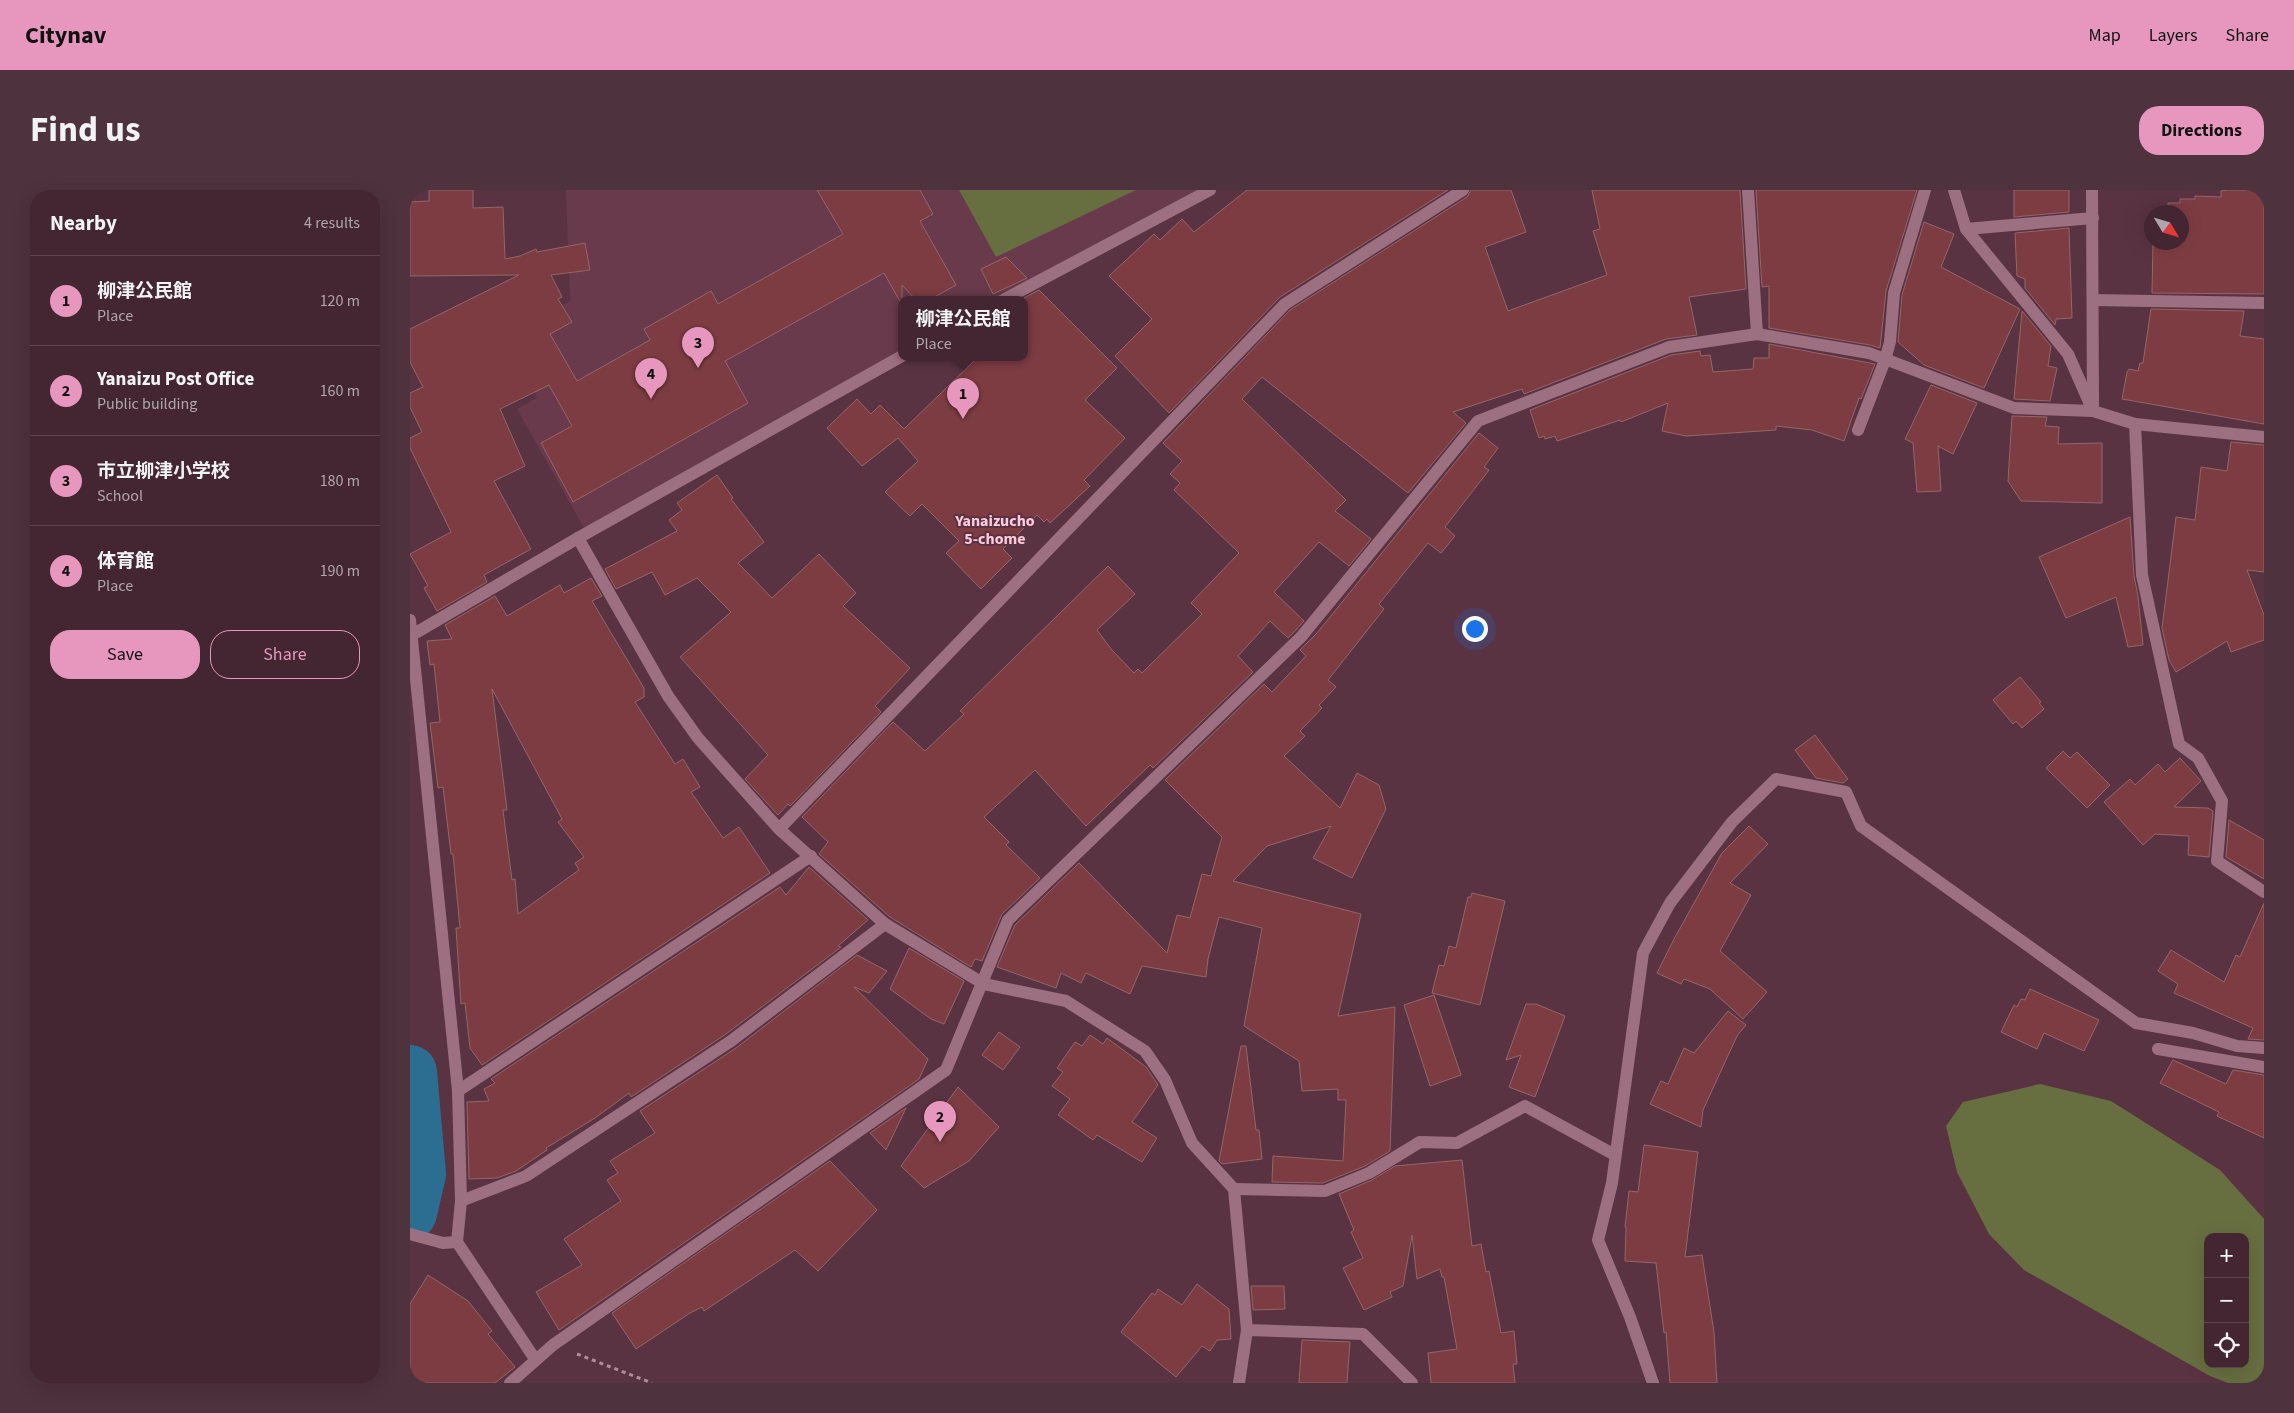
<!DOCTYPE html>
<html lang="en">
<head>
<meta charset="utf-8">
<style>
	body { margin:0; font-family:"Source Sans 3","Noto Sans JP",sans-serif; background:#4e323e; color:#f1f3f6 }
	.controls { position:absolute; right:15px; bottom:15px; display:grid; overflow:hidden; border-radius:10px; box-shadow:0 5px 20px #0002 }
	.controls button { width:45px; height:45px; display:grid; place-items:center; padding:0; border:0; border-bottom:1px solid #5c434d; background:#442632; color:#f1f3f6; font:25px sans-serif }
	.compass { position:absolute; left:1734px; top:15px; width:45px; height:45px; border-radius:50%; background:#442632; box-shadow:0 5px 20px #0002; rotate:128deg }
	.you { position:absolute; left:1064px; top:438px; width:18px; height:18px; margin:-12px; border:4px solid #fff; border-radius:50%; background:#1a73e8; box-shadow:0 0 0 8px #1a73e833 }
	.badge { display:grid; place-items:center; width:32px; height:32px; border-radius:50%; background:#e797bd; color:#111; font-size:16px; font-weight:700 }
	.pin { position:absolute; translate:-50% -41px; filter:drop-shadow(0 1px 2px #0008) }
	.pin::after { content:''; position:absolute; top:26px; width:18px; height:15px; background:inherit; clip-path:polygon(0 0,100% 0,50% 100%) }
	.popup { position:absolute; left:488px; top:106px; width:130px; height:65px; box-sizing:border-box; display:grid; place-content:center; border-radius:10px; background:#442632; filter:drop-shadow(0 1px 4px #0005); font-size:16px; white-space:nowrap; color:#afa5ac }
	.popup b { font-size:19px; color:#f1f3f6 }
	.popup::after { content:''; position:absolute; left:50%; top:100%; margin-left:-10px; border:10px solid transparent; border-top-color:#442632 }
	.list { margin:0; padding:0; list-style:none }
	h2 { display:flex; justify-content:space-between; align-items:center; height:65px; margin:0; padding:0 20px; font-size:21px }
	h2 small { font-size:16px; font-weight:400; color:#afa5ac }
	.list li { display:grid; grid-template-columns:32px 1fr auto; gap:15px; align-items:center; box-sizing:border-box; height:90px; padding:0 20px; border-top:1px solid #5c434d }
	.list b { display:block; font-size:19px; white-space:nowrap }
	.list p { margin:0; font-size:16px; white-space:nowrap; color:#afa5ac }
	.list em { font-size:16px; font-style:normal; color:#afa5ac }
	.actions { display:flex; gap:10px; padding:15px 20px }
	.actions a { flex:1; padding:11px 0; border:1px solid #e797bd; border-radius:20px; text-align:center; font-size:18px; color:#e797bd }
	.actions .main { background:#e797bd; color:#111 }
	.icon { flex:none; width:28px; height:28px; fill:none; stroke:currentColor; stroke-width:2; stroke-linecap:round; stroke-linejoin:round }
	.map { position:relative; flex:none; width:1854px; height:1193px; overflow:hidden; border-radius:20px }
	header { display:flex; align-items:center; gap:30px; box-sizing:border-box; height:70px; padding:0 25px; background:#e797bd; color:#111 }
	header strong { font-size:24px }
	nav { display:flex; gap:28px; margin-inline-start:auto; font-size:18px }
	.intro { display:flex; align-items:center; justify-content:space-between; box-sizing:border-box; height:120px; padding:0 30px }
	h1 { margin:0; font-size:35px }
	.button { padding:12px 22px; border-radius:20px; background:#e797bd; color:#111; font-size:18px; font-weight:700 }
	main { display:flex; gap:30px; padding:0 30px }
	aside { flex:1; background:#442632; border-radius:20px; box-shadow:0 5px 20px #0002 }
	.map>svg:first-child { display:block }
</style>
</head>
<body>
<header>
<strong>Citynav</strong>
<nav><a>Map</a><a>Layers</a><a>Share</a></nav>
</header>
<div class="intro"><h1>Find us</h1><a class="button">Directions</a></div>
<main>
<aside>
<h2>Nearby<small>4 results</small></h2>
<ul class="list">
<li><span class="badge">1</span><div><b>柳津公民館</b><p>Place</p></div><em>120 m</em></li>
<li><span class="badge">2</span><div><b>Yanaizu Post Office</b><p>Public building</p></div><em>160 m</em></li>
<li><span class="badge">3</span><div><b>市立柳津小学校</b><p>School</p></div><em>180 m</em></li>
<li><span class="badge">4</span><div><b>体育館</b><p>Place</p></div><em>190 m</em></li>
</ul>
<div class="actions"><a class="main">Save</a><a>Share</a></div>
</aside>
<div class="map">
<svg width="1854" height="1193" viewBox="0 0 1854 1193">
	<rect width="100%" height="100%" fill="#5a3342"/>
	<!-- built -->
	<path fill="#693a4c" d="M156,0H789L588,110H492V163L174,338L107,219L127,208L98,148L160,111Z"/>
	<!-- green -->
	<g fill="#676e40" fill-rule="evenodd">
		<path d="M549,0H726L586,67Z"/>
		<path d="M1630,894L1701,911L1810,980L1854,1029V1193H1818L1800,1186L1614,1080L1579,1044L1547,982L1536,936L1553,912ZM1798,1047H1835V1174H1798Z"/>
	</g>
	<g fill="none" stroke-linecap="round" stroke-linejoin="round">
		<!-- river -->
		<path stroke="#2b6e92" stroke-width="54" d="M0,882L9,984L0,1023"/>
	</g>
	<!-- building -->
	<g fill="#7c3c42" stroke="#946669" fill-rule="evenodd">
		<path d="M19,0H63V18L93,17L95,69L110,66L126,59L127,62L175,53L180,80L141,85L152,107L148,109L162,132L140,144L167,191L240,150L234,139L301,101L308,114L433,44L407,0H510L523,24L510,31L546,95L519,110H506L492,95V115L474,83L315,171L338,213L163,312L131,253L162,236L139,195L90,219L115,276L84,291L121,359L74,385L77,392L27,421L14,398L18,396L0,364L41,342L0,258V248L12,242L0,217V203L13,197L0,172V139L109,85L0,86V12L19,11Z"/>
		<path d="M837,0H1038L870,107L759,223L705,166L742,129L699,86L744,44L750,50L772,29L784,42Z"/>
		<path d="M1061,0H1101L1116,42L1075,57L1098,121L1197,85L1183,41L1190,39L1182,0H1330L1336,99L1279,107L1287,145L1256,149L1114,204L1112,199L1043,222L1056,233L998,303L852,187L832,209L936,310L925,321L961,349L939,376L909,352L864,402L894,431L885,441L878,448L860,431L828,466L843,482L743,578L740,575L676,636L625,580L574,627L599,652L596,655L630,688L592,724L572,771L565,769L561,777L480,727L409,664L418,652L392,627L483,532L515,561L554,524L550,521L698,376L725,404L687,440L701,459L724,483L728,479L732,483L792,424L781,413L829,363L764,300L770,293L760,284L772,271L753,253L880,120L1057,7Z"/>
		<path d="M1346,0H1507L1476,101L1470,158L1460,155L1359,138V96L1352,97Z"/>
		<path d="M1604,0H1659V22L1604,27Z"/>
		<path d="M1818,0H1854V104L1742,103L1743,52H1772V22H1746V20L1758,21V13H1770V9H1785V6L1811,7V1Z"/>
		<path d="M1514,32L1544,44L1531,77L1610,119L1574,198L1514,175L1488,152L1492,105Z"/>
		<path d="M1659,38L1662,128L1646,129L1645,135L1615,98V89L1607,86L1605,43Z"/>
		<path d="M596,67L617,88L583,104L571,79Z"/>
		<path d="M629,100L707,178L675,210L715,248L674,290L680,296L640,333L637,329L634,332L627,325L593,359L602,368L571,399L536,363L549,351L512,314L500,326L475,302L508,271L488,248L452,276L417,238L447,209L461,224L470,215L494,239L567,168H614V108Z"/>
		<path d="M1741,119L1834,121L1830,146L1854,149V234L1712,209L1717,182L1719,179L1728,181L1730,173H1733Z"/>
		<path d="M1612,121L1641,156L1638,176L1647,178L1640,211L1604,209Z"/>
		<path d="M1359,154L1465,174L1451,209L1449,208L1434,251L1402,240L1366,236V240L1276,246L1252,241L1258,213L1211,232L1210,230L1147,251L1145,246L1135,249L1134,246L1129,248L1120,220L1261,165L1290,161L1291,166L1300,165L1303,182L1343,179L1344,168H1359Z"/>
		<path d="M1521,195L1567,213L1543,264L1528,256L1531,301L1507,302L1503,253L1495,249Z"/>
		<path d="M1602,226L1637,227L1635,236L1649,237L1648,254L1692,253V313L1611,311L1598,291Z"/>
		<path d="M1069,243L1088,258L1074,277L1079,280L1035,337L1045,346L1031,363L1018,353L969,414L974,419L918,490L926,497L909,515L912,518L890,541L895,546L874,566L930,618L947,583L969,595L976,619L942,688L903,668L921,636L857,656L823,691L951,724L928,826L985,817L980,961L955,976L913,993L862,992L863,966L933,971L936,910H928V899L892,901L889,871L834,836L852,738L809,727L798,769L796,787L732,776L720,804L676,783L671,793L651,783L646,798L587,777L605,735L669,673L757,763L767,725L780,728L792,684L801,686L812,647L755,590L854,494L862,502L896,466L890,460L907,443Z"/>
		<path d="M1821,252L1854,255V382L1837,380L1854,425V450L1821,462L1817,451L1766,482L1759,470L1752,438L1766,327L1785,330L1791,277L1817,281Z"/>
		<path d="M307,285L323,308L321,309L354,352L328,373L362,408L409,364L446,403L433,416L500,478L465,516L471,522L380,616L378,614L368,625L335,589L358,565L270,467L321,422L287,388L255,405L242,382L206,399L195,379L267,341L259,330L272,320L267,313Z"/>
		<path d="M1720,327L1724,386L1728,406L1733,455L1718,457L1706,407L1656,428L1629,367Z"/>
		<path d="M181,388L192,406L182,411L234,498V507L225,512L265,574L273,569L290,597L281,602L313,648L329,637L360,683L72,875L60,858L55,813L51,814L46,738H50L43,664H41L33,597L28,598L20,533L30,532L24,474L20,475L17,451L42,449L35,435L85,406L97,426L150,395L154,403ZM82,499L152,629L148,632L174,667L165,673L169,680L108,724L105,689L102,690L93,620H97Z"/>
		<path d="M1610,487L1631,512L1629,513L1634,519L1612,538L1606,531L1603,534L1583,510Z"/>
		<path d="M1405,545L1438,589L1433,593L1406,588L1385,560Z"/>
		<path d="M1653,561L1660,568L1667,562L1700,595L1677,618L1636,578Z"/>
		<path d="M1770,568L1791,591L1764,617L1798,618L1803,621L1799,667L1778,665L1779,646L1745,644L1733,655L1694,612L1720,589L1725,595L1748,574L1755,582Z"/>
		<path d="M1819,630L1854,650V689L1816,667Z"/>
		<path d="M1339,636L1358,654L1320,693L1341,705L1310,761L1357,802L1333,829L1300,799L1274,789L1271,794L1247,783L1264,749L1312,663Z"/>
		<path d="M399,677L458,730L428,756L431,757L316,844L221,907L219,903L185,928L136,958L137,960L106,981L87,988L59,989L57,912L79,911L74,899L85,893L81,889L370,697L376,705Z"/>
		<path d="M1062,703L1095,711L1070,815L1022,803L1029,775L1034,776L1039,756L1046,758L1058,707H1061Z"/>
		<path d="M1854,713V850L1838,849L1843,838L1764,803L1768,794L1748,781L1761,760L1814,792L1826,765L1830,767Z"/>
		<path d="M499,758L554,791L534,834L521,829L480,799Z"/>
		<path d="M447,765L477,781L459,803L444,797L518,869L509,889L149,1140L126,1102L172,1075L154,1049L211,1011L197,990L208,983L200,971L245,943L230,921L326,858Z"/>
		<path d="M1620,799L1689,830L1674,861L1634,843L1627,859L1591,842L1604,815L1607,817L1611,809L1615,810Z"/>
		<path d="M1024,805L1051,885L1020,896L994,815Z"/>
		<path d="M1116,814H1126L1155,826L1125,907L1099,897L1111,865L1096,870Z"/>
		<path d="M1318,821L1336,835L1327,846L1293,920L1291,937L1240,914L1251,891L1258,894L1274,858L1284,863Z"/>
		<path d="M589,842L610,857L593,880L572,865Z"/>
		<path d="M680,845L693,854L697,848L736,877L748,895L722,932L747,948L732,972L687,945L683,950L648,925L660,909L642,896L653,882L647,878L665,852L672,856Z"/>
		<path d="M831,856H836L846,940H849L852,969L812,974L809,971Z"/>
		<path d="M1763,870L1816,894L1823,880L1854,885V948L1807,926L1809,922L1750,893Z"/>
		<path d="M548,897L589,937L559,971L514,998L491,976Z"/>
		<path d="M496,918L476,960L460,943Z"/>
		<path d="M1234,955L1288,962L1275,1067L1292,1065L1304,1142L1307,1193H1260L1256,1142L1254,1143L1246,1073L1215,1071L1216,1037H1215L1219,1001L1228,1002Z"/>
		<path d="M1052,970L1062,1056L1071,1054L1076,1082L1079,1081L1091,1143L1104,1141L1107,1174H1103L1105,1193H1021L1018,1163L1047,1159L1034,1087H1032L1030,1079L1007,1089L1002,1045L993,1096L980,1102L982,1107L954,1120L933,1078L953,1068L941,1042L944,1040L929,1004L962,990L985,976Z"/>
		<path d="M420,971L467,1020L408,1081L385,1060L294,1121L292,1117L280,1123L226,1159L202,1123Z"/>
		<path d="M18,1085L58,1111L82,1141L78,1144L105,1177L85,1193H0V1114Z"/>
		<path d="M787,1094L819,1119L821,1149L807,1150L800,1161L792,1156L766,1187L711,1142L742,1103L745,1105L748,1099L772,1115Z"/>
		<path d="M841,1096H874L875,1119L843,1120Z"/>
		<path d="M892,1150L940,1152L937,1193H889Z"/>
	</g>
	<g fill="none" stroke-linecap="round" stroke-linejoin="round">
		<!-- path -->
		<path stroke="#ae8e99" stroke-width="3" stroke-dasharray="4 4" stroke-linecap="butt" d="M167,1164L242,1193"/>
		<!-- minor -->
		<g stroke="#9c7080" stroke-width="12">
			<path d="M1338,0L1347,144"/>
			<path d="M1544,0L1556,39L1658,164L1683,221"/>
			<path d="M1682,0L1683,216"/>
			<path d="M1556,39L1683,28"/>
			<path d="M593,110L800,0"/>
			<path d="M1683,110L1854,113"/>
			<path d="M1725,234L1732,385L1769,554L1788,568L1812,611L1807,671L1854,702"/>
			<path d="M1448,240L1475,170L1480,152L1484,103L1515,0"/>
			<path d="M168,348L258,506L288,548L369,639L475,734L574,794L656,811L735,861L755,890L782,953L824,999L837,1140L953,1144L1002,1193"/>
			<path d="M0,430L48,901L51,1011L47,1052L125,1169"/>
			<path d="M2,445L168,348L492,166"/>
			<path d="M369,639L875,114L1053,0"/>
			<path d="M1748,859L1854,877"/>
			<path d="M48,901L401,666"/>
			<path d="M824,999L915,1001L959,983L1010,952L1047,953L1115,916L1205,965"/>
			<path d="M51,1011L116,986L321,851L475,734"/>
			<path d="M0,1044L33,1053L47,1052"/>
			<path d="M100,1193L143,1155L536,880L598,730L891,447L1068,231L1259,157L1347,144L1459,163L1604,218L1683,221L1725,234L1854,247"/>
			<path d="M829,1193L837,1140"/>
			<path d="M1243,1193L1220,1127L1188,1050L1202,993L1233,763L1260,713L1322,632L1366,589L1436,602L1451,636L1726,833L1783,843L1827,856L1854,858"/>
		</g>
	</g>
	<g text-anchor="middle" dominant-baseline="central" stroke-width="4" stroke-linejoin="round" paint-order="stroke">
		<!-- neighbourhood labels -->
		<g font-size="16" font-weight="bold" fill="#fdcbdc" stroke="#5a3342">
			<text x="585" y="331">Yanaizucho<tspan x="585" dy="18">5-chome</tspan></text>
		</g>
	</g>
</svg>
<div class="controls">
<button>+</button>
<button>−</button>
<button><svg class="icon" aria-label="locate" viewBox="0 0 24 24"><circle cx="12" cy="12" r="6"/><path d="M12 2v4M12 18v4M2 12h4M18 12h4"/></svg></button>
</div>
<svg class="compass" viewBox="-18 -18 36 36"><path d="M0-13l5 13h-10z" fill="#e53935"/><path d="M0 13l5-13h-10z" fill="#afa5ac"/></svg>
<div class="you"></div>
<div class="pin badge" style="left:553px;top:229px">1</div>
<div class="popup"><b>柳津公民館</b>Place</div>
<div class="pin badge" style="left:530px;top:952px">2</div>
<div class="pin badge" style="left:288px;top:178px">3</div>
<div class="pin badge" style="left:241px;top:209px">4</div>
</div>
</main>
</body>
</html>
